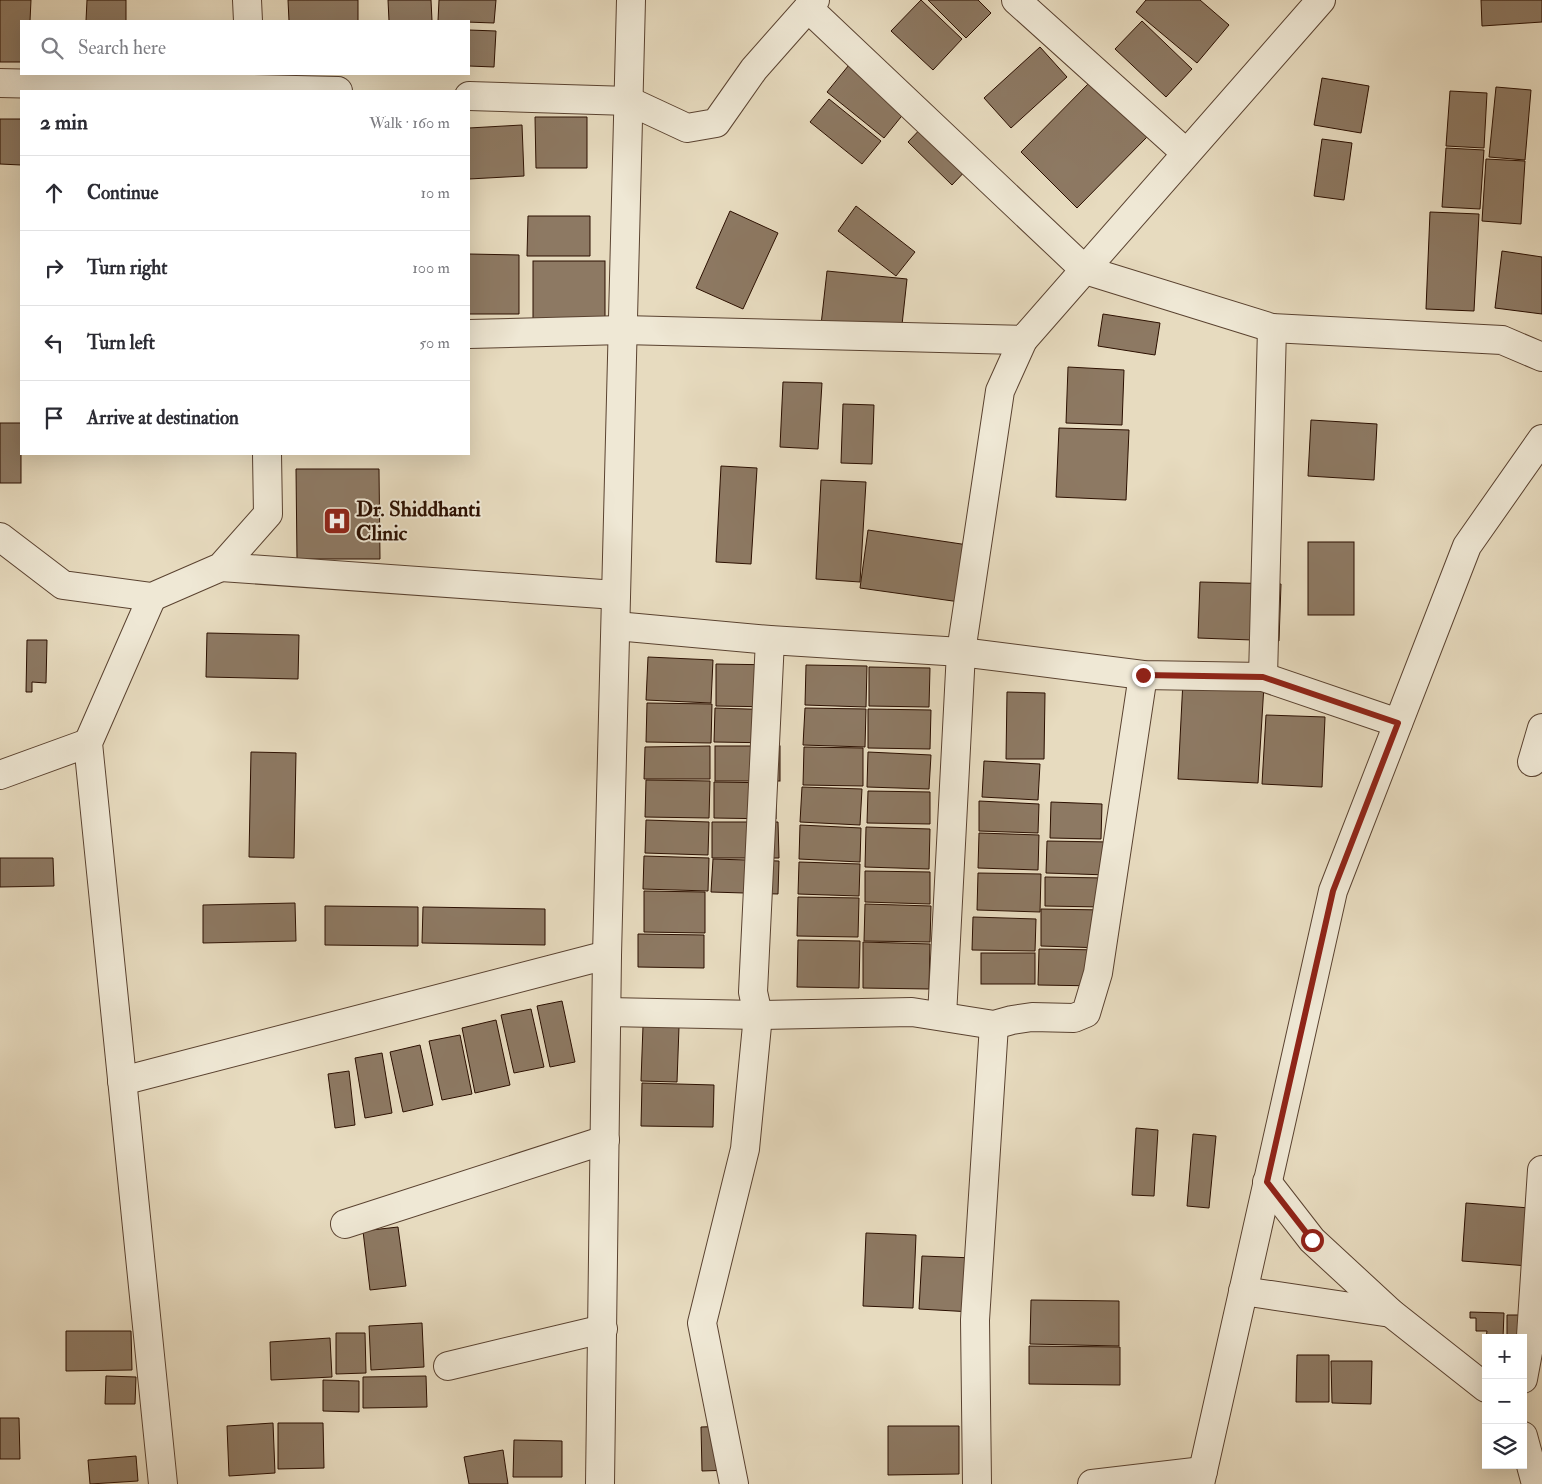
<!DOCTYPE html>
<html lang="en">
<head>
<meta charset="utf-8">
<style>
	body { margin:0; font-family:"IM FELL Double Pica",serif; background:#f2f2f3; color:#2b2b33 }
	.controls { position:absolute; right:15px; bottom:15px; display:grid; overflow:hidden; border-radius:0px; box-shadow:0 5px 20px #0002 }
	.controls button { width:45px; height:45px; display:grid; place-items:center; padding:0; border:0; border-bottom:1px solid #e1e1e2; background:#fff; color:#2b2b33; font:25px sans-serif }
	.stop { position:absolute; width:15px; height:15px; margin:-11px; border:4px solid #8f2418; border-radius:50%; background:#fff }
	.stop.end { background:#8f2418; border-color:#fff; box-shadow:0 1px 5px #0008 }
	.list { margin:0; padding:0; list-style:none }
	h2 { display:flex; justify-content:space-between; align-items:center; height:65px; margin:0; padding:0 20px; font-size:21px }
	h2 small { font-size:16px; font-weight:400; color:#7c7c81 }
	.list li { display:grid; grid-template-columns:32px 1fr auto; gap:15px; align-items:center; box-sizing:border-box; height:75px; padding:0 20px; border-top:1px solid #e1e1e2 }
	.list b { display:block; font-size:19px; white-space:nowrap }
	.list em { font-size:16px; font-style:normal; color:#7c7c81 }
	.icon { flex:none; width:28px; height:28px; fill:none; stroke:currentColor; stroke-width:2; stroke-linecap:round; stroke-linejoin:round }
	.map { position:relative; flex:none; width:1542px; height:1484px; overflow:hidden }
	.search { position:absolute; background:#fff; box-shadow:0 5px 20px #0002; left:20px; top:20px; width:450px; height:55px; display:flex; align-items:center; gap:12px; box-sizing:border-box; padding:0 18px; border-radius:0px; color:#7c7c81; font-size:19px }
	.panel { position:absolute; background:#fff; box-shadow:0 5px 20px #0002; left:20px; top:90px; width:450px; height:365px; border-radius:0px }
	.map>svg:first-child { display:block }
</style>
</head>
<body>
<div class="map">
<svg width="1542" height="1484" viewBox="0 0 1542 1484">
	<rect width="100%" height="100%" fill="#e7dbbf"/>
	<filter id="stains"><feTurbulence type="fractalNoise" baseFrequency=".004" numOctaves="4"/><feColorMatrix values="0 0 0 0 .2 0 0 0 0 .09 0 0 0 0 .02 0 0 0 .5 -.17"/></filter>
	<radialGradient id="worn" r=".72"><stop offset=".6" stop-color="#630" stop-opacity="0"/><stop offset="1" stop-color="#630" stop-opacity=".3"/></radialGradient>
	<!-- building -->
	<g fill="#8d7963" stroke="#2b0f00">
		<path d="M0,0H31L30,21H21V62H0Z"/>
		<path d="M87,0H126V21H86Z"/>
		<path d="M288,0H358V21H289Z"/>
		<path d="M388,0H431L432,21H389Z"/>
		<path d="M439,0H496L494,23L438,21Z"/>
		<path d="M921,0L962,39L933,70L891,31Z"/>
		<path d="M928,0H978L991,13L966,38Z"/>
		<path d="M1146,0H1200L1229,25L1197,63L1136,12Z"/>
		<path d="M1481,0H1542V22L1482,26Z"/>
		<path d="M1142,21L1192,69L1166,97L1115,49Z"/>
		<path d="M469,30L496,31L494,67L469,66Z"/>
		<path d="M1040,47L1067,77L1011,128L984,98Z"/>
		<path d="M853,60L909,107L884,138L827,92Z"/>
		<path d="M1322,78L1369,86L1361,133L1314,125Z"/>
		<path d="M1091,81L1147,137L1077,208L1021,152Z"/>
		<path d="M1496,87L1531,90L1525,160L1489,157Z"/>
		<path d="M1450,91L1487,93L1484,148L1446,146Z"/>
		<path d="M829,99L881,141L862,164L810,122Z"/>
		<path d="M535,117H587V168H536Z"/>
		<path d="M0,119H21V165L0,164Z"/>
		<path d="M926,123L970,166L952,185L908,142Z"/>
		<path d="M522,125L524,176L469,179V128Z"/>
		<path d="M1322,139L1352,143L1344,200L1314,196Z"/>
		<path d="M1446,148L1484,150L1480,209L1442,207Z"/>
		<path d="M1486,159L1525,161L1521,224L1482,221Z"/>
		<path d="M856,206L915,252L896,276L838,231Z"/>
		<path d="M730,211L778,233L743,309L696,288Z"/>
		<path d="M1430,212L1479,214L1474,311L1426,309Z"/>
		<path d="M528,216H590V256H527Z"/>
		<path d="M1502,251L1542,257V314L1495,308Z"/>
		<path d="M469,254L519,255V314H469Z"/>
		<rect x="533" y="261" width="72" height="60"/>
		<path d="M827,271L907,279L901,334L821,325Z"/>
		<path d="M1103,314L1160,323L1155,355L1098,346Z"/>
		<path d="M1068,367L1124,370L1122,425L1066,423Z"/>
		<path d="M783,382L822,383L818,449L780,447Z"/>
		<path d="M843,404L874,405L872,464L841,463Z"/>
		<path d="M1311,420L1377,424L1374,480L1308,476Z"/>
		<rect x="0" y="423" width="21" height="60"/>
		<path d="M1059,428L1129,430L1126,500L1056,497Z"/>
		<path d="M721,466L757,468L751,564L716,562Z"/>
		<path d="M296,469H379L380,559H297Z"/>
		<path d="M821,480L866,482L860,582L816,579Z"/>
		<path d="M868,530L968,545L960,602L860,588Z"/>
		<rect x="1308" y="542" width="46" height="73"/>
		<path d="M1200,582L1281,584L1279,641L1198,638Z"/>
		<path d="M207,633L299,635L298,679L206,677Z"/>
		<path d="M27,640H47L46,683L32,682V692H26Z"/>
		<path d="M648,657L713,660L711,703L646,700Z"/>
		<path d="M716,664L778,665V707L716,706Z"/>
		<path d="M806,665L867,666L866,707L805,705Z"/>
		<path d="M869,667L930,668L929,707L869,706Z"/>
		<path d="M1183,680L1264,685L1258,783L1178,779Z"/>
		<path d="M1007,692L1045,693L1044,759H1006Z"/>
		<path d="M647,703L712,704L711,743L646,742Z"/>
		<path d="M715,708L777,710L776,743L714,742Z"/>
		<path d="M805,708L866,709L865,747L803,745Z"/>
		<path d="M868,709L931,710L930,749L868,748Z"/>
		<path d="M1266,715L1325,717L1322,787L1262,784Z"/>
		<path d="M710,746V779H644L645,747Z"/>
		<rect x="715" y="746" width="65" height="35"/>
		<path d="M804,747L863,748V786L803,785Z"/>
		<path d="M251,752L296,753L294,858L249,857Z"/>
		<path d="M868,752L931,755L929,789L867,787Z"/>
		<path d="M984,761L1040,764L1038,800L982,797Z"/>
		<path d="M646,780L710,781L709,818L645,817Z"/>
		<path d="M714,782L776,783V819L714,818Z"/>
		<path d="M802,787L862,789L860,825L800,822Z"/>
		<path d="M868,791L930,792V824L867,823Z"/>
		<path d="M979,801L1039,804L1038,833L979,831Z"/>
		<path d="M1051,802L1102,804L1101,839L1050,838Z"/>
		<path d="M646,820L709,822L708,855L645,853Z"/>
		<path d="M712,822H778L779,858H712Z"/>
		<path d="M800,825L861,828L860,862L799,859Z"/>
		<path d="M866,827L930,829L929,869L865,867Z"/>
		<path d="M979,833L1039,835L1038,870L978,868Z"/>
		<path d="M1047,841L1109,842L1108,875L1046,873Z"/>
		<path d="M644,856L709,858L708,891L643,889Z"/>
		<path d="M0,858H53L54,886L0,887Z"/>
		<path d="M713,859L779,861L778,894L711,892Z"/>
		<path d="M799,862L860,864L859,896L798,894Z"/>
		<path d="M865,871L930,872V904L865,902Z"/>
		<path d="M978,873L1041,874L1040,912L977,910Z"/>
		<path d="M1045,877L1104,878L1103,907L1045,906Z"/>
		<path d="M644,891L705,892V933L644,932Z"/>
		<path d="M798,897L859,898L858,937L797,936Z"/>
		<path d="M295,903L296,941L203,943V905Z"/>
		<path d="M865,904L931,906L930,942L864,941Z"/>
		<path d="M325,906L418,907V946L325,945Z"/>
		<path d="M423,907L545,909V945L422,943Z"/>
		<path d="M1041,909L1104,910V948L1041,946Z"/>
		<path d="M973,917L1036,919L1035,951L972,950Z"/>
		<path d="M638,934L704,935V968L638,967Z"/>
		<path d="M798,940L860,941L859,988L797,987Z"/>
		<path d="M863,942L930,944L929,989L863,988Z"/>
		<path d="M1039,949L1101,950V986L1038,985Z"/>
		<rect x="981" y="953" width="54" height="31"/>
		<path d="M562,1001L575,1062L550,1067L537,1006Z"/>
		<path d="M531,1009L544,1067L514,1073L501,1015Z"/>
		<path d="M496,1020L510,1085L475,1093L462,1028Z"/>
		<path d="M643,1026L679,1027L677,1082L641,1081Z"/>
		<path d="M460,1035L472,1094L442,1100L429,1041Z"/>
		<path d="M420,1045L433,1105L403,1112L390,1052Z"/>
		<path d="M382,1053L392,1113L365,1118L355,1058Z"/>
		<path d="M349,1071L355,1125L335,1128L328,1074Z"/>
		<path d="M642,1083L714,1085L713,1127L641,1126Z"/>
		<path d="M1136,1128L1158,1130L1154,1196L1132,1195Z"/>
		<path d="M1193,1134L1216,1136L1209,1208L1187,1206Z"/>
		<path d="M1466,1203L1542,1209V1267L1462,1261Z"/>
		<path d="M398,1227L406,1286L370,1290L363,1231Z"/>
		<path d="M866,1233L916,1235L913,1308L863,1306Z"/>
		<path d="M922,1256L974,1258L972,1312L919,1309Z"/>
		<path d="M1031,1300L1119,1301V1346L1030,1344Z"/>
		<path d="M1470,1312L1504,1313L1503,1338H1486L1487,1331H1476V1318H1470Z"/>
		<path d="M1507,1315H1542L1523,1338H1507Z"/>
		<path d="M422,1323L424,1367L371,1370L369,1326Z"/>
		<path d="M66,1331H131L132,1370L66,1371Z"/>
		<path d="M336,1333H365L366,1373L336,1374Z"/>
		<path d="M330,1338L332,1377L271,1380L270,1342Z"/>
		<path d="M1029,1346L1120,1347V1385L1029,1384Z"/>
		<path d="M1297,1355H1329V1402H1296Z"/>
		<path d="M1331,1361H1372L1371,1404L1332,1403Z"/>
		<path d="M106,1376L136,1377L135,1404H105Z"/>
		<path d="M426,1376L427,1407L363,1408V1377Z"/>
		<path d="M323,1380L359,1381V1412L323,1411Z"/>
		<path d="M0,1418H19L20,1459H0Z"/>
		<path d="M273,1423L275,1473L229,1476L227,1426Z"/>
		<path d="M278,1423H323L324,1468L278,1469Z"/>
		<path d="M732,1426L733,1470L702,1471L701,1427Z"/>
		<path d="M888,1426H959V1474L888,1475Z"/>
		<path d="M514,1440L562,1441V1477H513Z"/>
		<path d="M503,1450L508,1484H469L464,1457Z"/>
		<path d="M136,1456L138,1481L90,1484L88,1460Z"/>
	</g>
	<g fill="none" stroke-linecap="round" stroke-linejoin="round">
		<!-- minor casing -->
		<g stroke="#5a4230" stroke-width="30">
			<g id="minor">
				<path d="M247,0L248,21"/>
				<path d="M1016,0L1186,153"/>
				<path d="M808,8L1085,270L1272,328L1502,340L1542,357"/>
				<path d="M0,83L338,91"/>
				<path d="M469,96L629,101L687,128L716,123L754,69L815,0"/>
				<path d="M469,334L623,330L1023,340L1321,0"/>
				<path d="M0,537L63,585L152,597L221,567L268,514L267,454"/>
				<path d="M221,567L616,595"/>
				<path d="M152,597L88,743L163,1484"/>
				<path d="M616,626L770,640L961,652L1143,675L1263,677L1398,723"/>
				<path d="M1263,677L1272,328"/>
				<path d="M1532,762L1542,728"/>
				<path d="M0,775L88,743"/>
				<path d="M607,1012L758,1015L912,1012L994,1025L1012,1020L1032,1017L1074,1018L1086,1013L1098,973L1143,675"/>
				<path d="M942,1016L961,652L1000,391L1023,340"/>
				<path d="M122,1081L607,955"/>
				<path d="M1267,1182L1312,1240L1391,1313L1486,1388"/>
				<path d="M345,1224L605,1140"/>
				<path d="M1243,1291L1391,1313"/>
				<path d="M448,1366L603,1329"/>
				<path d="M1523,1379L1531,1336L1542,1170"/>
				<path d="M1523,1436L1536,1484"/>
				<path d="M600,1484L607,955L631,0"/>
				<path d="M734,1484L702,1323L745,1149L758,1015L753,992L770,640"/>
				<path d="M977,1484L975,1320L994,1025"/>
				<path d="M1092,1484L1203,1471"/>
				<path d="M1200,1484L1333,891L1467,546L1542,439"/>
			</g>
		</g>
		<!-- minor -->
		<use href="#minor" stroke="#efe8d5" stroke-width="28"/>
	</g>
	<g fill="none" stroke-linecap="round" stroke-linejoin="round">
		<!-- route -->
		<path stroke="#8f2418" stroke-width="6" d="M1143,675L1263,677L1398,723L1333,891L1267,1182L1312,1240"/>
	</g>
	<!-- icons -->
	<defs>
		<g id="hospital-square" transform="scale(1.4375)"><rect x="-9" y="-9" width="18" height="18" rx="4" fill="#8f2418" stroke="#efe8d5"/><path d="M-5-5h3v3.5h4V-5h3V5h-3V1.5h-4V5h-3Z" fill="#fff"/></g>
	</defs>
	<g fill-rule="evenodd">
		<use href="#hospital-square" x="337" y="521"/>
	</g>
	<g text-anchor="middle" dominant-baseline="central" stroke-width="4" stroke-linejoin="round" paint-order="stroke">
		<!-- poi labels -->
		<g font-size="21" font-weight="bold" fill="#2b0f00" stroke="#efe8d5" text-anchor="start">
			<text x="356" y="509">Dr. Shiddhanti<tspan x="356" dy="24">Clinic</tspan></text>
		</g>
	</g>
	<rect width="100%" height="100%" filter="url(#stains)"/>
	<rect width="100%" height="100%" fill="url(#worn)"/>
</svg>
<div class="controls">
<button>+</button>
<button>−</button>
<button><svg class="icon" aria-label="layers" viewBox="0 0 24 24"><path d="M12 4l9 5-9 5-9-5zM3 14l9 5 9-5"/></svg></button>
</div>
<div class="stop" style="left:1312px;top:1240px"></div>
<div class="stop end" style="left:1143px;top:675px"></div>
<div class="search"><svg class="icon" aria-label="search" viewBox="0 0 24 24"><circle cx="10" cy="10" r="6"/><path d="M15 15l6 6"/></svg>Search here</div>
<section class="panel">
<h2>2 min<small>Walk · 160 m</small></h2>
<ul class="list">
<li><svg class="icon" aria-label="ahead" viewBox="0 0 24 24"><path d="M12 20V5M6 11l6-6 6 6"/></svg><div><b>Continue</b></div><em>10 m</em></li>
<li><svg class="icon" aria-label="right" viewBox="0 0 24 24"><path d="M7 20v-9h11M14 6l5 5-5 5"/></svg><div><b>Turn right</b></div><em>100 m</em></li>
<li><svg class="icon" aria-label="left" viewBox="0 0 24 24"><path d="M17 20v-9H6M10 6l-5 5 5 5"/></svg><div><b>Turn left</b></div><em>50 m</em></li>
<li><svg class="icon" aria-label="arrive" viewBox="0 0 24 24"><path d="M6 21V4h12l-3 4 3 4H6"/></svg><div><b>Arrive at destination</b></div></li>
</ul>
</section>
</div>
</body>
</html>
